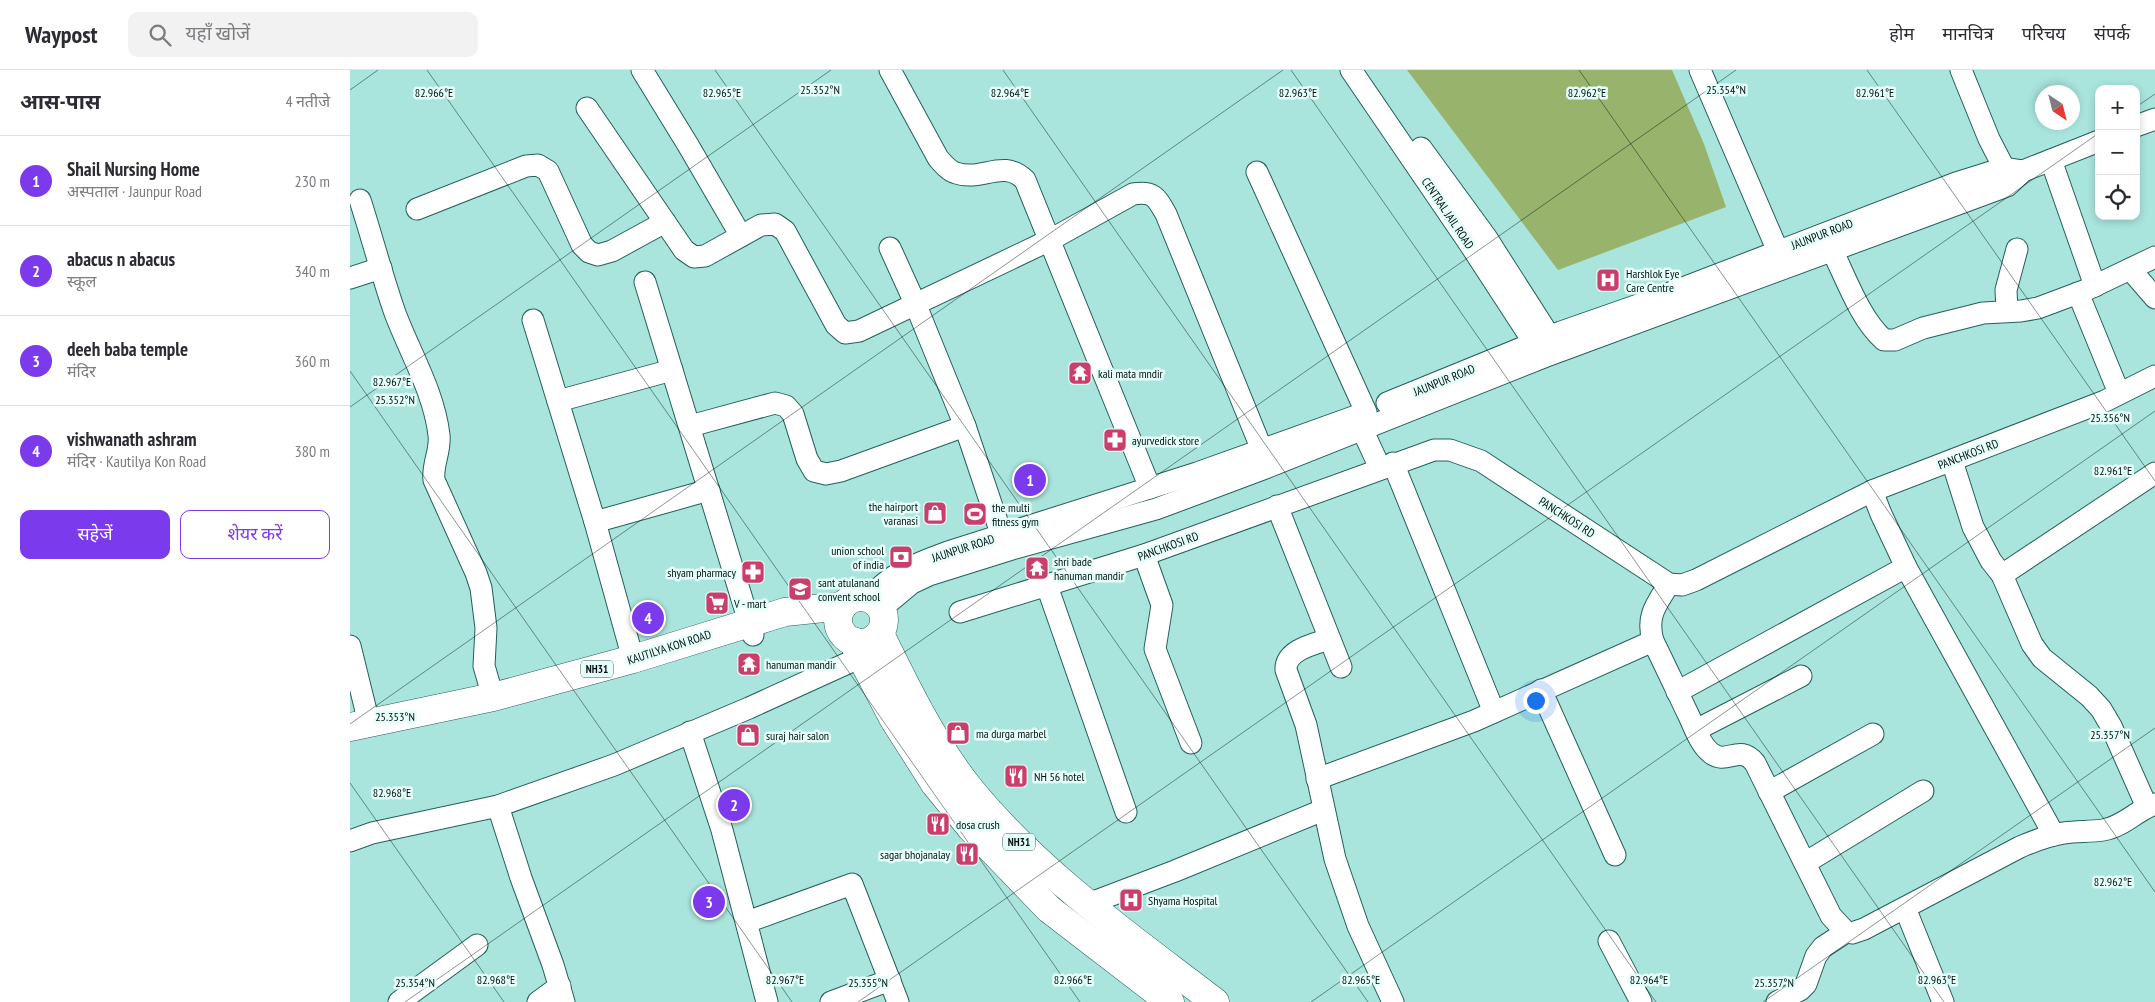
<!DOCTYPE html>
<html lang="hi">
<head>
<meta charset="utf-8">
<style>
	body { margin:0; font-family:"PT Sans Narrow","Noto Sans Devanagari",sans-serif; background:#f2f2f3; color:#2b2b33 }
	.controls { position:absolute; right:15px; top:15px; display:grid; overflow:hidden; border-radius:10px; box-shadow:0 2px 8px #0003 }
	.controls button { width:45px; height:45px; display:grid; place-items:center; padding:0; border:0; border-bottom:1px solid #e1e1e2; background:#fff; color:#2b2b33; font:25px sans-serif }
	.compass { position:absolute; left:1685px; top:15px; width:45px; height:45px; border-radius:50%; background:#fff; box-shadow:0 2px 8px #0003; rotate:145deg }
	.you { position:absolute; left:1185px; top:630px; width:18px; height:18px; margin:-12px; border:4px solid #fff; border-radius:50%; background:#1a73e8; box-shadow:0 0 0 8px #1a73e833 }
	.badge { display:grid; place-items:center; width:32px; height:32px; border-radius:50%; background:#7c3aed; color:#fff; font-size:16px; font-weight:700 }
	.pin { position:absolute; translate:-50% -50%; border:2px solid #fff; box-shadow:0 1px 5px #0006 }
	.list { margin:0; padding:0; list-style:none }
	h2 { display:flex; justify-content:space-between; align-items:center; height:65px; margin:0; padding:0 20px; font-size:21px }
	h2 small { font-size:16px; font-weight:400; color:#7c7c81 }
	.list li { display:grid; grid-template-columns:32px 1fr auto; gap:15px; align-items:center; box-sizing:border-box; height:90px; padding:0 20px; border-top:1px solid #e1e1e2 }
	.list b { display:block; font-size:19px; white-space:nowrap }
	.list p { margin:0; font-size:16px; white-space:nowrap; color:#7c7c81 }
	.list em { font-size:16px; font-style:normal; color:#7c7c81 }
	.actions { display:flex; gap:10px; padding:15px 20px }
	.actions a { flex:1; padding:11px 0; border:1px solid #7c3aed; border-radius:10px; text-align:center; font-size:18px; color:#7c3aed }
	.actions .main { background:#7c3aed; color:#fff }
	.icon { flex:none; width:28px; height:28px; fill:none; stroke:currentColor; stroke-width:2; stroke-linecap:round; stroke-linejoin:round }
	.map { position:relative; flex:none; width:1805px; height:932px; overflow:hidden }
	header { display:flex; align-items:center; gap:30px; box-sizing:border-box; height:70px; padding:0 25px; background:#fff; border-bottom:1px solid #e1e1e2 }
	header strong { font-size:24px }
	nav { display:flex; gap:28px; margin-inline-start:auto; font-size:18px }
	.search { width:350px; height:45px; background:#f2f2f3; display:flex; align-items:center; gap:12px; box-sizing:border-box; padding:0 18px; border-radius:10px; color:#7c7c81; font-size:19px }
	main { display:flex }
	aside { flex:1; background:#fff }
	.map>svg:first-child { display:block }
</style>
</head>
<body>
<header>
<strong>Waypost</strong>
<div class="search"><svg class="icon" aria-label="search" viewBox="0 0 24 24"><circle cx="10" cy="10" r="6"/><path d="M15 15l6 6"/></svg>यहाँ खोजें</div>
<nav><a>होम</a><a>मानचित्र</a><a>परिचय</a><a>संपर्क</a></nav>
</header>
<main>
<aside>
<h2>आस-पास<small>4 नतीजे</small></h2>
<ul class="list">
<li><span class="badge">1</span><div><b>Shail Nursing Home</b><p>अस्पताल · Jaunpur Road</p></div><em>230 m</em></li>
<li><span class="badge">2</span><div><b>abacus n abacus</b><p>स्कूल</p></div><em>340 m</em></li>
<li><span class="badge">3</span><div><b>deeh baba temple</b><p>मंदिर</p></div><em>360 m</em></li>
<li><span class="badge">4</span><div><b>vishwanath ashram</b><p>मंदिर · Kautilya Kon Road</p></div><em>380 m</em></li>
</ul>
<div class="actions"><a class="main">सहेजें</a><a>शेयर करें</a></div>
</aside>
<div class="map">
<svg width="1805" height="932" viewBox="0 0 1805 932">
	<rect width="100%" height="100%" fill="#a9e5dd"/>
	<!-- green -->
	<path fill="#98b36c" d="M1057,0H1322L1354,74L1376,137L1208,200Z"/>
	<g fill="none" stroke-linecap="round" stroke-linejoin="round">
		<!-- minor casing -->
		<g stroke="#24605a" stroke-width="23">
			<g id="minor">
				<path d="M292,0L338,75L391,166"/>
				<path d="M540,0L588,88C593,94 599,101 606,103C632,112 653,88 675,110L800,418"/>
				<path d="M1001,0L1119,173L1192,285"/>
				<path d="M1350,0L1433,193"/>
				<path d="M1611,0L1639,69L1654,98"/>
				<path d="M237,38L334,180L344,187L355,186L411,155L425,154L435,161L486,255L495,263L509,261L700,170L783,124C804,121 806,127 816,144L912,380"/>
				<path d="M1786,56L1805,49"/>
				<path d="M1071,78L1136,167L1207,278"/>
				<path d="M1701,90L1745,216"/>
				<path d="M907,102L1016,342"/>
				<path d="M10,130C22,167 32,206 45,243C60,283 84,322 89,365C91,381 82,394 84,410L126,503L131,518L136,558L134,596L143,627"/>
				<path d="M67,139L176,96L188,95L198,101L232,175L239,182L248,185L262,181L315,152"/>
				<path d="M540,178L565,233L615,356L656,478"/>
				<path d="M1482,180C1496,208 1510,249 1534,270H1545L1573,258L1633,243L1671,241L1688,238L1736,220L1805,187"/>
				<path d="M1780,199L1805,228"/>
				<path d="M0,208L31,198"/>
				<path d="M295,212L403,565"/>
				<path d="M1728,223L1769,323"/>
				<path d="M1657,241L1656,220L1667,179"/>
				<path d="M183,250L245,452L283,589"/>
				<path d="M208,331L322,300"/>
				<path d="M1037,333L1211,262L1294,233L1606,113L1654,98L1673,101"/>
				<path d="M340,356L425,333L436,336L443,344L457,389L464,401L476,404L491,401L615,356"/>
				<path d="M1012,359L1030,398"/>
				<path d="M1602,391L1623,457L1641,491L1652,505L1682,574L1692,588L1739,626L1751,639L1761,656L1797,737"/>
				<path d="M1043,393L1144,642"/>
				<path d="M1522,421L1531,444L1556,497L1704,765"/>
				<path d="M927,436L991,597"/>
				<path d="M245,452L359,420"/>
				<path d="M794,485L812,535L805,579L841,673"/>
				<path d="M1652,505L1805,403"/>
				<path d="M1319,514C1306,535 1296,546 1303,571C1315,595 1326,619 1338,644C1344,656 1350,675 1361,683C1377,696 1389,673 1405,693L1481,846L1496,862L1502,863L1514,859L1670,777C1684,771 1699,765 1714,763C1727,761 1740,762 1753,760C1773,757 1787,740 1805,734"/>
				<path d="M697,516L776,742"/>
				<path d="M519,528C544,501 564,495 598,482L847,403L1009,345"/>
				<path d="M532,538L562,513L579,505L662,479L806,439L913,399L1194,287L1657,116L1673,101L1749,71"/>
				<path d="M610,542L794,485L1084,380H1100L1131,391L1319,514L1332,515L1346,510L1522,421L1755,331L1805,306"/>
				<path d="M979,569C964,574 935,580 936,600L956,655L985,789L1008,856L1043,932"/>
				<path d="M0,576L19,653"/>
				<path d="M1191,620L1265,785"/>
				<path d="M1327,622L1556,497"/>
				<path d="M1346,660L1451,606"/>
				<path d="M340,662L372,760L417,932"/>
				<path d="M967,709L1124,651L1303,571"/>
				<path d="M1419,722L1523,664"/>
				<path d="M148,736L171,808L203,895L214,932"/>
				<path d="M0,771L22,763L148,736L264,695L399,638L511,587"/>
				<path d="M1455,793L1573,721"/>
				<path d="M738,834L825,801L973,740"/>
				<path d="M1555,838L1593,932"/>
				<path d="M397,852L502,814L548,932"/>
				<path d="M1259,871L1291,932"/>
				<path d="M49,932L127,875"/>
				<path d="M188,932L210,916"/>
				<path d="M481,932L540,910"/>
				<path d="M1427,932L1450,920L1456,914L1466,886L1473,877L1496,862"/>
			</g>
		</g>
		<!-- highway casing -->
		<g stroke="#24605a" stroke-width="29">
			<g id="highway">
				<circle cx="511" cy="550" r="23"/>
				<path d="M530,564C556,617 582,671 619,718C688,803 779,866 865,932"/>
				<path d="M503,571L543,648L585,714L621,758L699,839L820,932"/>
				<path d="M0,657L143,627L283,589L435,542L493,536"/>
			</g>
		</g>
		<!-- minor -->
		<use href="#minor" stroke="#fff" stroke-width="21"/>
		<!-- highway -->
		<use href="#highway" stroke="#fff" stroke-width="28"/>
	</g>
	<!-- ticks -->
	<path fill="none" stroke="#001210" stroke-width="1" stroke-opacity="0.45" d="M77,0L730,932M365,0L1018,932M653,0L1306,932M941,0L1594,932M1229,0L1805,822M1517,0L1805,411M0,20L28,0M1786,37L1805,24M0,301L442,932M0,337L481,0M0,654L933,0M0,713L154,932M55,932L1386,0M508,932L1749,63M961,932L1805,341M1413,932L1805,658"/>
	<!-- icons -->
	<defs>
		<g id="hospital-square" transform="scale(1.25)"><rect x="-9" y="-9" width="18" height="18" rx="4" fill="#cb3d6a" stroke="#e6fefa"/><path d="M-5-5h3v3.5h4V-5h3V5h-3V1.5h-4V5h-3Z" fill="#fff"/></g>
		<g id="temple-square" transform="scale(1.25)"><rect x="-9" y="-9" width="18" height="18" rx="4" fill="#cb3d6a" stroke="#e6fefa"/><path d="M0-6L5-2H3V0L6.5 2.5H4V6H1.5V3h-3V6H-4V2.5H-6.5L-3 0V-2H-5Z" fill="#fff"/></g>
		<g id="pharmacy-square" transform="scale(1.25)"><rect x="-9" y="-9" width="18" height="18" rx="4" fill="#cb3d6a" stroke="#e6fefa"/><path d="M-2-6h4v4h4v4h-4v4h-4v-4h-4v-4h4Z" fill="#fff"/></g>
		<g id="shop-square" transform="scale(1.25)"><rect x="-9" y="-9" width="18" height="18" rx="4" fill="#cb3d6a" stroke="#e6fefa"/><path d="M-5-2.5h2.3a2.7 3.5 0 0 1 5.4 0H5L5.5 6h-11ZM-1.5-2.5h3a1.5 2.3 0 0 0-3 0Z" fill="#fff"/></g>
		<g id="stadium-square" transform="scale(1.25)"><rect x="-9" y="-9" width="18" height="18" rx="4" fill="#cb3d6a" stroke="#e6fefa"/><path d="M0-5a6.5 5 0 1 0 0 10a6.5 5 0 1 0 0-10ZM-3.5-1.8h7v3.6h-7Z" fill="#fff"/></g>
		<g id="bank-square" transform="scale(1.25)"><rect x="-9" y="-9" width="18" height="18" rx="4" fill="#cb3d6a" stroke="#e6fefa"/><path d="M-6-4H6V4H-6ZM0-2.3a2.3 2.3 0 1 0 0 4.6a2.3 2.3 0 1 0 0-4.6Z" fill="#fff"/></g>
		<g id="school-square" transform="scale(1.25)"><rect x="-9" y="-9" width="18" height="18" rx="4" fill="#cb3d6a" stroke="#e6fefa"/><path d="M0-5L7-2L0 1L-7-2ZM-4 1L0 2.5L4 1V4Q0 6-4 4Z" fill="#fff"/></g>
		<g id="supermarket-square" transform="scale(1.25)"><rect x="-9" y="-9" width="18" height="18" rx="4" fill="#cb3d6a" stroke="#e6fefa"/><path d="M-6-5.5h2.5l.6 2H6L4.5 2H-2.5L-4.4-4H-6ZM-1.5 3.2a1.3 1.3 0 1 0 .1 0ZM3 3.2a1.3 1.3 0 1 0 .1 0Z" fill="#fff"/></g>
		<g id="restaurant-square" transform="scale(1.25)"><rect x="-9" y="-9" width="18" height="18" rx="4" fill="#cb3d6a" stroke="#e6fefa"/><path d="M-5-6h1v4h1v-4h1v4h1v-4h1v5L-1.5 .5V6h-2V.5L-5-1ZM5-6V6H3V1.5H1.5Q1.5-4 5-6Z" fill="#fff"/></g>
	</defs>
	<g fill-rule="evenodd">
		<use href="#hospital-square" x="1258" y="210"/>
		<use href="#temple-square" x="730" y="303"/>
		<use href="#pharmacy-square" x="765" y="370"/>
		<use href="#shop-square" x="585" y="443"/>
		<use href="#stadium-square" x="625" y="444"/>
		<use href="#bank-square" x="551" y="487"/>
		<use href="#temple-square" x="687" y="498"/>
		<use href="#pharmacy-square" x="403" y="502"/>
		<use href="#school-square" x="450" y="519"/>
		<use href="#supermarket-square" x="367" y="533"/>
		<use href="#temple-square" x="399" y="594"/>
		<use href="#shop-square" x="608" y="663"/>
		<use href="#shop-square" x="398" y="665"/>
		<use href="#restaurant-square" x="666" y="706"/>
		<use href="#restaurant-square" x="588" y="754"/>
		<use href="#restaurant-square" x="617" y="784"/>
		<use href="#hospital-square" x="781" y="830"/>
	</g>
	<g text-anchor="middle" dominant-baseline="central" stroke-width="5" stroke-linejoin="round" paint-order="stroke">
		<!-- shield labels -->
		<g fill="#e6fefa" stroke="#455956" stroke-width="1">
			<rect x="231" y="590.5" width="32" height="17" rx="4"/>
			<rect x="653" y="763.5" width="32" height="17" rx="4"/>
		</g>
		<g font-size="11" font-weight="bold" fill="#001210">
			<text x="247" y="599">NH31</text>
			<text x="669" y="772">NH31</text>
		</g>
		<!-- street labels -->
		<g font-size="12" fill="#001210" stroke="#e6fefa">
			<text transform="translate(1098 143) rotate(56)">CENTRAL JAIL ROAD</text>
			<text transform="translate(1472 164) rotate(-21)">JAUNPUR ROAD</text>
			<text transform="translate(1094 310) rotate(-22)">JAUNPUR ROAD</text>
			<text transform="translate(1618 384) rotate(-21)">PANCHKOSI RD</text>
			<text transform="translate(1217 447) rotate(33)">PANCHKOSI RD</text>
			<text transform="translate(818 476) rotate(-20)">PANCHKOSI RD</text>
			<text transform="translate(613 478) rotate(-18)">JAUNPUR ROAD</text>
			<text transform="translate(319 577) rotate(-18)">KAUTILYA KON ROAD</text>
		</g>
		<!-- poi labels -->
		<g font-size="12" fill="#001210" stroke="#e6fefa" text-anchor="start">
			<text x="1276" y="203">Harshlok Eye<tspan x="1276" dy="14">Care Centre</tspan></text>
			<text x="748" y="303">kali mata mndir</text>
			<text x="782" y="370">ayurvedick store</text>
			<text x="568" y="436" text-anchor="end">the hairport<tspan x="568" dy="14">varanasi</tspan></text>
			<text x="642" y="437">the multi<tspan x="642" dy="14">fitness gym</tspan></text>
			<text x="534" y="480" text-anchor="end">union school<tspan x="534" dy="14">of india</tspan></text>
			<text x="704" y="491">shri bade<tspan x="704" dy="14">hanuman mandir</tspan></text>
			<text x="386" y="502" text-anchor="end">shyam pharmacy</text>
			<text x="468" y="512">sant atulanand<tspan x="468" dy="14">convent school</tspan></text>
			<text x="384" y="533">V - mart</text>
			<text x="416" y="594">hanuman mandir</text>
			<text x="626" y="663">ma durga marbel</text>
			<text x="416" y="665">suraj hair salon</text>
			<text x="684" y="706">NH 56 hotel</text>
			<text x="606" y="754">dosa crush</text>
			<text x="600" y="784" text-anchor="end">sagar bhojanalay</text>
			<text x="798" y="830">Shyama Hospital</text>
		</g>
	</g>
	<g font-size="12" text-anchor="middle" fill="#001210" stroke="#e6fefa" stroke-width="5" stroke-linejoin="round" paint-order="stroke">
		<text x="470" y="24">25.352°N</text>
		<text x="1376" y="24">25.354°N</text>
		<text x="372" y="27">82.965°E</text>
		<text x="1525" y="27">82.961°E</text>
		<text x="84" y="27">82.966°E</text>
		<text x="660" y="27">82.964°E</text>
		<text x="948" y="27">82.963°E</text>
		<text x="1237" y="27">82.962°E</text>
		<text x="42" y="316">82.967°E</text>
		<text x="45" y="334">25.352°N</text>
		<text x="1760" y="352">25.356°N</text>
		<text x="1763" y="405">82.961°E</text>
		<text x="45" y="651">25.353°N</text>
		<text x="1760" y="669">25.357°N</text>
		<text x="42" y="727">82.968°E</text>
		<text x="1763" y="816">82.962°E</text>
		<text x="146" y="914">82.968°E</text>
		<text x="435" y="914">82.967°E</text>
		<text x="723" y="914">82.966°E</text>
		<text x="1011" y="914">82.965°E</text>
		<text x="1299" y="914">82.964°E</text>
		<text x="1587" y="914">82.963°E</text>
		<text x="65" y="917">25.354°N</text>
		<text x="518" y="917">25.355°N</text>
		<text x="1424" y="917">25.357°N</text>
	</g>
</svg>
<div class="controls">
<button>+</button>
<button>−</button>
<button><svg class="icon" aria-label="locate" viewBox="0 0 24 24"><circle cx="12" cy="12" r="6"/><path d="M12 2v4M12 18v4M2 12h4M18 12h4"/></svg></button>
</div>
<svg class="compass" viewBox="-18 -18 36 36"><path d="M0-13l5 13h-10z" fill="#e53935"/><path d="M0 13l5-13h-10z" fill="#7c7c81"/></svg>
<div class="you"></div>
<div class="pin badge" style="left:680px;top:410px">1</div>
<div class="pin badge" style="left:384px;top:735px">2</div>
<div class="pin badge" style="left:359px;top:832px">3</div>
<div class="pin badge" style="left:298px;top:548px">4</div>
</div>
</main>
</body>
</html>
